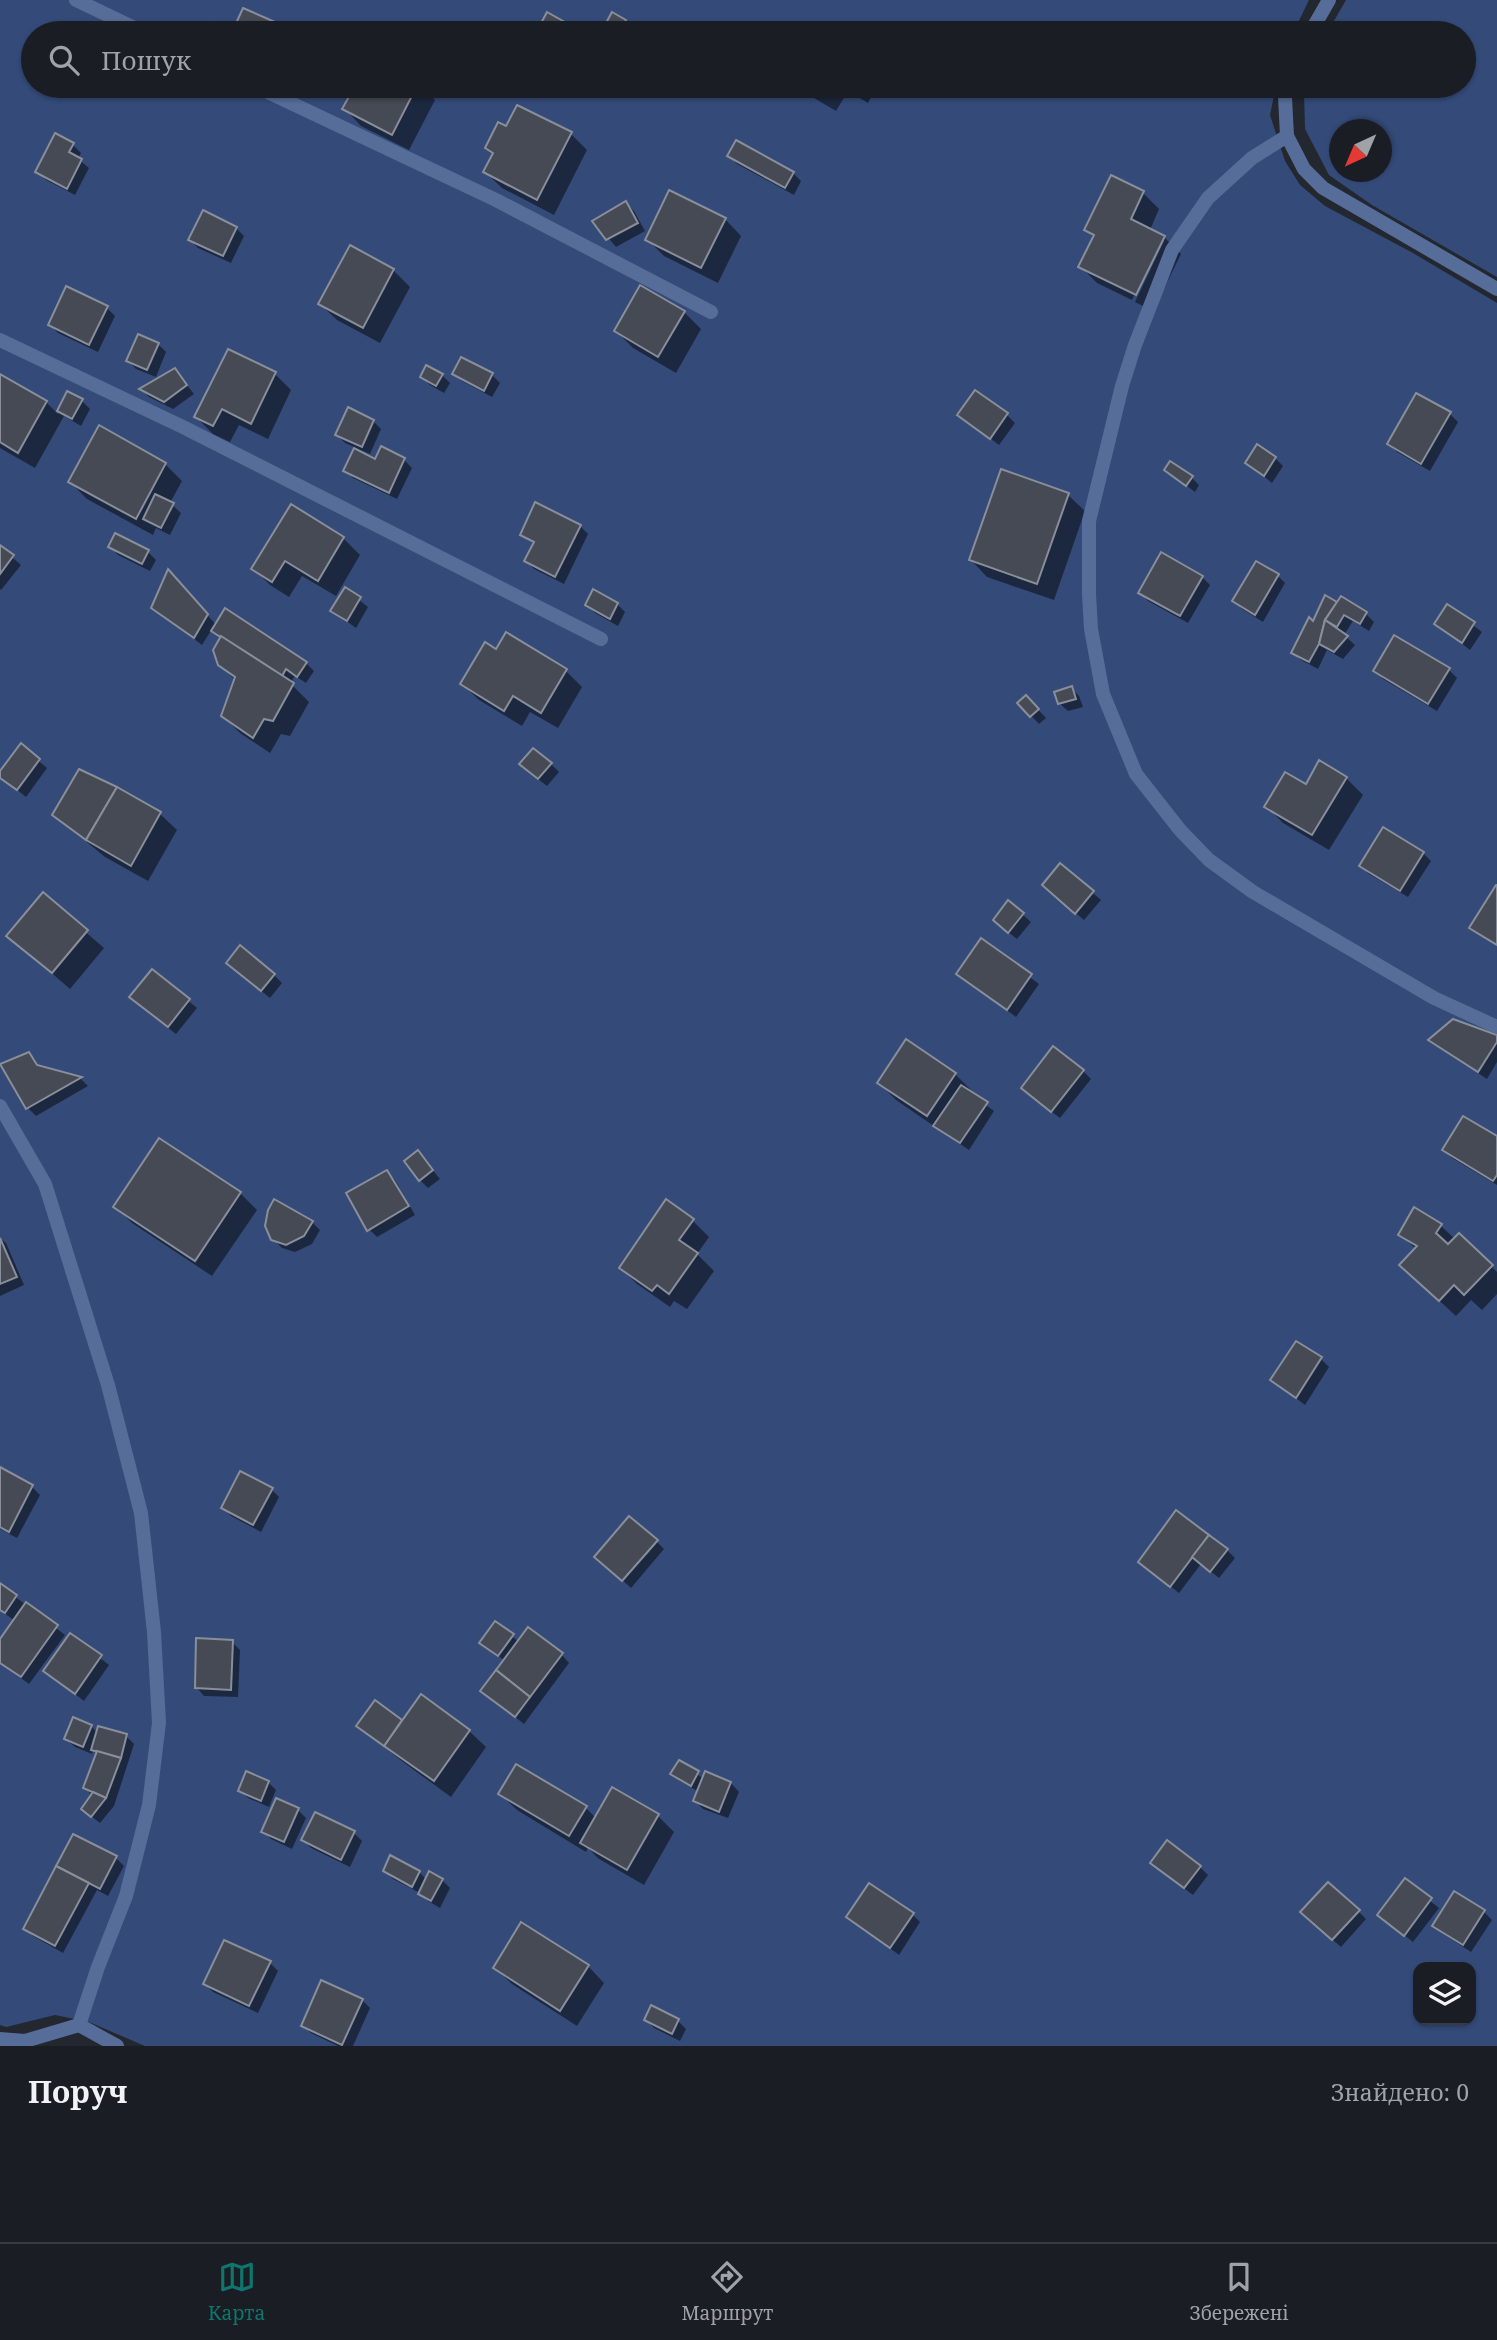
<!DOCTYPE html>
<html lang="uk">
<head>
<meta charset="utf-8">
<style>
	body { margin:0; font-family:"Noto Serif",serif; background:#23262c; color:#f1f3f6 }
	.controls { position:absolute; right:21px; bottom:21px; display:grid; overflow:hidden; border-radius:14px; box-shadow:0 2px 5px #0004 }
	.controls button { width:63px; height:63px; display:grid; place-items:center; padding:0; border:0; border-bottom:2px solid #383b41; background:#1a1d24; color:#f1f3f6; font:35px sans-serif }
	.compass { position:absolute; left:1329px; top:119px; width:63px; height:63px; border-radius:50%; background:#1a1d24; box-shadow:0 2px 5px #0004; rotate:224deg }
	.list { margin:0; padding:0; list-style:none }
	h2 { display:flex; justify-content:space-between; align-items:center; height:91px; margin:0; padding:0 28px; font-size:30px }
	h2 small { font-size:23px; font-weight:400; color:#9fa2a6 }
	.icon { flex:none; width:38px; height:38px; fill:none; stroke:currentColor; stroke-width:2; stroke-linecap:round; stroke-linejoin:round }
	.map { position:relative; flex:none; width:1497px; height:2046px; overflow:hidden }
	.search { position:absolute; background:#1a1d24; box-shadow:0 2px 5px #0004; left:21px; right:21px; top:21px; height:77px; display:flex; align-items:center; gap:18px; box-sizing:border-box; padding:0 24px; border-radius:38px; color:#9fa2a6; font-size:26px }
	.sheet { height:196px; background:#1a1d24 }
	nav { display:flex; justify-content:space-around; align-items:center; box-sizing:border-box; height:98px; border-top:2px solid #383b41; background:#1a1d24; font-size:19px; color:#9fa2a6 }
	nav a { display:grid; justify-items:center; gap:4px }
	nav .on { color:#0f766e }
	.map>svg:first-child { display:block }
</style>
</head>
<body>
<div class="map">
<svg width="1497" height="2046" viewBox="0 0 1497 2046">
	<rect width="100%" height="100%" fill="#222730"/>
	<!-- green -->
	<g fill="#344b79" fill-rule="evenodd">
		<path d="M0,0H1309L1293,33H33V86H1276L1270,115L1285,161L1300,185L1325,206L1413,253L1497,303V2046H145L89,2022L55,2015L6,2027L0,2025ZM1418,1967H1471V2020H1418Z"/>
		<path d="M1346,0H1497V277L1372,205L1329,175L1305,129L1304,91L1306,86H1464V33H1327ZM1340,130H1382V172H1340Z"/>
	</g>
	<!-- shadow -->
	<g fill="#0007">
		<path d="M625,21L633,29L631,33H615L607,25Z"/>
		<path d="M217,24L233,32L274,24L282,32L212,33Z"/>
		<path d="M357,86H421L435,100L409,150L361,126L345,109Z"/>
		<path d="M794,86H877L868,103L848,91L836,111Z"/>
		<path d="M507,129L571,134L587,150L554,215L502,188L485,172L494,155L487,148Z"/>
		<path d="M56,135L73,145L81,153L78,159L89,168L75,195L46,180L38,172Z"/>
		<path d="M729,156L793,173L801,181L794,195L737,164Z"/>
		<path d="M1143,193L1159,209L1150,230L1164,237L1181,254L1153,311L1135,302L1164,241H1160L1132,300L1097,283L1081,267L1094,238L1086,229Z"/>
		<path d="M626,203L634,211L645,231L616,247L594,221Z"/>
		<path d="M725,219L741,236L718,283L664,256L647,239Z"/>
		<path d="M236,228L244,236L231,263L198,248L190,240Z"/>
		<path d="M393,270L410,287L380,343L337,320L320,304Z"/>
		<path d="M107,308L115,316L98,352L58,333L50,325Z"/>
		<path d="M684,312L701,329L676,373L633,348L616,331Z"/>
		<path d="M158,344L166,352L156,377L136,369L128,361Z"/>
		<path d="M175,370L194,394L173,409L149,397L141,389Z"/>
		<path d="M454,373L492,375L500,383L492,397L462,381Z"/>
		<path d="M275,374L291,390L268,439L239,425L230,442L213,434L196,417Z"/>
		<path d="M442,375L450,383L444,393L430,385L422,377Z"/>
		<path d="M0,376L46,402L58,414L68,394L82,401L90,409L81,426L64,416L35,468L0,448Z"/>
		<path d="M1450,414L1458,422L1430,471L1397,452L1389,444Z"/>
		<path d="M960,415H1007L1015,423L999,445Z"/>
		<path d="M373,421L381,429L370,454L345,443L337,435Z"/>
		<path d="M382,449L404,460L412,468L397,499L353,478L345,470L376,461Z"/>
		<path d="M1275,458L1283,466L1272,483L1247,463Z"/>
		<path d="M165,464L182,481L170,503L181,513L170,535L156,528L153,535L87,499L70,482Z"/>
		<path d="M1166,470L1191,477L1199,485L1195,492Z"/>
		<path d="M1068,495L1085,511L1054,600L987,577L971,560Z"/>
		<path d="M580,526L588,534L564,584L534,569L526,561L534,544L522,534Z"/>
		<path d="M343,538L360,555L336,596L302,576L289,597L270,585L254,569Z"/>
		<path d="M0,547L21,565L1,590L0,589Z"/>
		<path d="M110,547L148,552L156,560L150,571L118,555Z"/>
		<path d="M1277,575L1285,583L1263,622L1242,609L1234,601Z"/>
		<path d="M1202,577L1210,585L1188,623L1148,601L1140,593Z"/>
		<path d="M176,579L217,626L226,610L306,663L314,671L306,683L295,676L290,683L309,702L290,736L281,734L270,753L240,733L223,716L236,681L219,664L222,639L212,629L202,645L153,608Z"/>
		<path d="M345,589L368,607L356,628L333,611Z"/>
		<path d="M1326,597L1337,605L1366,614L1374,622L1369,631L1353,621L1344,635L1355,645L1343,659L1327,650L1318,669L1301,660L1293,652L1313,624Z"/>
		<path d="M617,604L625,612L618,626L595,613L587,605Z"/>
		<path d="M1448,606L1482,632L1470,650L1436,624Z"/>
		<path d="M496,651L566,671L582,687L558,728L530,712L522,726L479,700L462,684Z"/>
		<path d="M1449,670L1457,678L1437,711L1383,679L1375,671Z"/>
		<path d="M1071,688L1079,696L1083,707L1068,711L1059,703Z"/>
		<path d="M1026,697L1046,718L1039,724L1019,703Z"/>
		<path d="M21,746L47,768L26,797L0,776Z"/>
		<path d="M551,764L559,772L547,786L529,772Z"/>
		<path d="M1346,778L1363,795L1329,850L1283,823L1266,806L1306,786Z"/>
		<path d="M160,814L177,830L148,881L105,857L54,815Z"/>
		<path d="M1423,853L1431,861L1408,897L1369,874L1361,866Z"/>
		<path d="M1497,888V946L1471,928Z"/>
		<path d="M1053,893H1093L1101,900L1084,920Z"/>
		<path d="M43,895L104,948L70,989L9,936Z"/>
		<path d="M1023,915L1031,922L1017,939L1003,928Z"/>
		<path d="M981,941L1039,984L1016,1017L958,974Z"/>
		<path d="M152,971L197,1008L176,1034L139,1005Z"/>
		<path d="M236,971L274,975L282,983L270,998Z"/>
		<path d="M1497,1037V1062L1487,1079L1438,1047L1431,1040Z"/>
		<path d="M28,1054L40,1068L81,1079L88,1086L36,1116L28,1108L2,1065Z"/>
		<path d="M1083,1071L1091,1079L1060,1118L1031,1096Z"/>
		<path d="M955,1074L972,1091L970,1093L994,1111L969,1150L896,1100L879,1083Z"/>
		<path d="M1497,1138V1185L1452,1158L1444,1150Z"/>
		<path d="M418,1152L440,1179L428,1188L420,1180Z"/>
		<path d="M387,1172L395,1180L415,1215L377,1237L369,1229Z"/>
		<path d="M240,1193L257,1210L212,1276L132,1223L116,1207Z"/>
		<path d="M1414,1210L1441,1226L1455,1239L1459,1235L1497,1272V1294L1482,1310L1471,1300L1456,1316L1418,1281L1416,1249L1400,1234Z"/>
		<path d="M692,1220L709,1237L697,1254L714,1271L687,1309L674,1301L670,1307L637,1284L621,1268Z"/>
		<path d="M312,1222L320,1230L312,1244L295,1252L282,1248L273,1239Z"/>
		<path d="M0,1238L6,1243L24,1285L0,1296Z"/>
		<path d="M1296,1343L1321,1359L1329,1367L1305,1405L1272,1380Z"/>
		<path d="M0,1469L32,1487L40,1495L17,1538L0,1529Z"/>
		<path d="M271,1489L279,1497L261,1532L231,1516L223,1508Z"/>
		<path d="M656,1541L664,1549L631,1588L605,1564Z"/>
		<path d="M1227,1550L1235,1558L1219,1578L1201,1564L1179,1593L1140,1562Z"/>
		<path d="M0,1585L65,1635L29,1684L0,1663V1642L15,1621L0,1610Z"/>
		<path d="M496,1623L519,1642L562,1655L569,1663L524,1724L482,1691L505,1661L482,1643Z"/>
		<path d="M70,1635L109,1665L84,1701L45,1671Z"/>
		<path d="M232,1642L240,1650L238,1697L204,1696L196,1687Z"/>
		<path d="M375,1703L403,1722L469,1731L486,1747L451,1797L403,1762L358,1726Z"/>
		<path d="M74,1720L91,1726L98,1733L126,1736L134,1744L114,1806L100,1823L91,1816L93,1796L85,1788L98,1754L93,1750L92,1754L75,1747L66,1739Z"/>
		<path d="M679,1762L704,1779L706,1774L731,1783L739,1792L728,1818L703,1809L695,1801L699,1792L680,1781L672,1774Z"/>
		<path d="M268,1782L276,1790L269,1807L248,1798L240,1790Z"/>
		<path d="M500,1794L586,1808L596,1818L657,1815L674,1832L644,1885L599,1859L588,1848L586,1852L517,1810Z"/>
		<path d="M298,1810L306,1818L292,1849L271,1839L263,1831Z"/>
		<path d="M354,1833L362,1841L350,1867L311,1848L303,1840Z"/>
		<path d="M116,1858L124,1866L108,1896L97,1890L63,1953L33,1936L25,1928Z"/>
		<path d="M1200,1867L1208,1875L1193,1895L1161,1871Z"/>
		<path d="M385,1871L419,1872L427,1880H442L450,1888L440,1908L428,1901L420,1893L393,1879Z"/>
		<path d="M1405,1881L1439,1908L1413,1942L1379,1915Z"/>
		<path d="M1358,1911L1366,1919L1341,1947L1310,1920Z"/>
		<path d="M1484,1912L1492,1920L1471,1952L1442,1933L1434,1925Z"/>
		<path d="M912,1914L920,1922L899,1955L848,1917Z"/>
		<path d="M270,1963L278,1971L258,2013L213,1992L205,1984Z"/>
		<path d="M588,1966L604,1983L577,2026L512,1984L495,1968Z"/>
		<path d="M362,2000L370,2008L353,2046H338L311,2033L303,2025Z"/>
		<path d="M646,2020L678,2021L686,2029L680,2041L654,2028Z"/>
	</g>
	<!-- building -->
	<g fill="#454a54" stroke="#888e9a" stroke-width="2">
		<path d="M243,8L275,22L270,33H210L216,22L233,30Z"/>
		<path d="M547,12L577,29L575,33H550L539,27Z"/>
		<path d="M612,12L626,20L618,33L605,25Z"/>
		<path d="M355,86H417L392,135L342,109Z"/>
		<path d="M801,86H825L819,96Z"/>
		<path d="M517,105L572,132L537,200L483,172L493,153L485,148L498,122L506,126Z"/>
		<path d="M55,133L74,143L69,152L82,159L67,189L35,172Z"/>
		<path d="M736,140L794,172L785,188L727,156Z"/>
		<path d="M1111,175L1144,191L1131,219L1165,236L1136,295L1078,267L1094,235L1084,230Z"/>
		<path d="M669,190L726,218L701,268L645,240Z"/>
		<path d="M626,201L638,223L606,240L592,221Z"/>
		<path d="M203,210L237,227L223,256L188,240Z"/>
		<path d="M350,245L394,269L363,328L318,304Z"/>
		<path d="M640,285L685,311L658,357L614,331Z"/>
		<path d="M66,286L108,306L89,345L48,325Z"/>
		<path d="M138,334L159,343L147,370L126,361Z"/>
		<path d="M228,349L276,372L251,424L222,409L213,426L194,417Z"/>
		<path d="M461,357L493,373L484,391L452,374Z"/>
		<path d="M426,365L443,374L436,386L420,377Z"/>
		<path d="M175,368L187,385L164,402L139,389Z"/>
		<path d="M0,374L47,401L18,453L0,442Z"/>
		<path d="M975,390L1008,413L990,439L957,415Z"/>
		<path d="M67,391L83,399L72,419L57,411Z"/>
		<path d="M1416,393L1451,412L1421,464L1387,444Z"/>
		<path d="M348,407L374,420L362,447L335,435Z"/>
		<path d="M99,425L166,463L136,519L68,482Z"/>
		<path d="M1257,444L1276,457L1264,476L1245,463Z"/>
		<path d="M381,446L405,458L389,493L343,471L354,448L375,459Z"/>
		<path d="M1170,461L1193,476L1186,486L1164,470Z"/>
		<path d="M1001,469L1069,493L1037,584L969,560Z"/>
		<path d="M155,494L174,503L161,528L143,519Z"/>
		<path d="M535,502L581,525L555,577L524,561L534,542L520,535Z"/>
		<path d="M291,504L344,537L318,581L285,561L272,582L251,569Z"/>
		<path d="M115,533L149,550L142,564L108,547Z"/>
		<path d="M0,545L14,555L0,574Z"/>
		<path d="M1161,552L1203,576L1180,616L1138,593Z"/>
		<path d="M1256,561L1279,574L1255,615L1232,601Z"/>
		<path d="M168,569L208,614L194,638L151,608Z"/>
		<path d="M345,587L361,597L347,621L330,611Z"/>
		<path d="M593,589L618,603L610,619L585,605Z"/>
		<path d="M1325,595L1337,602L1325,620L1319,644L1309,662L1291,653L1309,617L1313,621Z"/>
		<path d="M1341,596L1367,612L1360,624L1344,615L1337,627L1325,620Z"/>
		<path d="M1447,604L1475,622L1462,643L1434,624Z"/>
		<path d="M225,608L307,662L297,677L286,669L282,676L211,631Z"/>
		<path d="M1325,620L1348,636L1334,652L1319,644Z"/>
		<path d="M506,632L567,669L541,713L513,696L504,711L460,684L485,642L496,649Z"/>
		<path d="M1394,635L1450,668L1428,704L1373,671Z"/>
		<path d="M221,636L294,683L273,721L264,719L253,738L221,716L235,677L218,665L213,650Z"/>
		<path d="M1072,686L1076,699L1058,704L1054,692Z"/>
		<path d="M1026,695L1039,709L1030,717L1017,703Z"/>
		<path d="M21,743L40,759L17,790L0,778V771Z"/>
		<path d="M533,748L552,763L538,779L519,764Z"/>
		<path d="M1319,760L1347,777L1312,835L1264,807L1285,772L1306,784Z"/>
		<path d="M79,769L117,787L86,840L52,815Z"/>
		<path d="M117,787L161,812L131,866L86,840Z"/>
		<path d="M1383,827L1424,852L1400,891L1359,866Z"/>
		<path d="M1060,863L1094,891L1075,914L1042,885Z"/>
		<path d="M1496,885H1497V945L1469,928Z"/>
		<path d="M43,892L88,930L52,973L6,936Z"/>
		<path d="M1008,900L1024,913L1008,933L993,920Z"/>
		<path d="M981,938L1032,974L1007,1010L956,974Z"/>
		<path d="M240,945L275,974L261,991L226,963Z"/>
		<path d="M152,969L190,999L168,1027L129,997Z"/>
		<path d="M1453,1019L1497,1035V1042L1478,1072L1428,1040Z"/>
		<path d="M906,1039L956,1073L927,1116L877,1083Z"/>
		<path d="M1053,1046L1084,1070L1051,1112L1021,1088Z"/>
		<path d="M29,1052L37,1065L82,1077L26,1109L0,1064Z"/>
		<path d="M961,1085L988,1102L960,1143L933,1126Z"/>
		<path d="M1463,1116L1497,1136V1175L1493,1181L1442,1150Z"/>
		<path d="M159,1138L241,1192L195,1261L113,1207Z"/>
		<path d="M418,1150L433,1170L419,1181L404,1161Z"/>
		<path d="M387,1170L409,1206L367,1231L346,1193Z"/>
		<path d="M274,1199L313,1221L304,1236L286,1245L271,1240L265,1226L268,1210Z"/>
		<path d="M666,1199L694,1219L679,1240L698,1253L669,1294L657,1285L652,1291L619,1268Z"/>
		<path d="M1414,1207L1442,1224L1436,1233L1448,1244L1459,1233L1493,1265L1464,1295L1454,1285L1439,1301L1399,1265L1417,1246L1398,1235Z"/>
		<path d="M0,1238L17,1277L0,1284Z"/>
		<path d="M1296,1341L1322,1357L1296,1398L1270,1380Z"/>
		<path d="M0,1467L33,1485L9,1532L0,1527Z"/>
		<path d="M240,1471L273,1488L253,1525L221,1508Z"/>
		<path d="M1176,1510L1209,1535L1170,1587L1138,1562Z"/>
		<path d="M629,1516L658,1540L622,1581L594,1557Z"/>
		<path d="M1209,1535L1228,1549L1210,1572L1192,1557Z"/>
		<path d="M0,1583L17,1595L5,1613L0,1610Z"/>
		<path d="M26,1602L58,1625L21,1677L0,1663V1639Z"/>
		<path d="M495,1621L514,1634L498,1656L479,1643Z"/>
		<path d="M528,1627L563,1653L530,1697L496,1670Z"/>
		<path d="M70,1633L102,1655L75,1694L43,1671Z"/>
		<path d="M196,1638L233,1640L231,1690L195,1688Z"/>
		<path d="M496,1670L530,1697L515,1717L480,1691Z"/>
		<path d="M421,1694L470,1730L434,1781L384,1746Z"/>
		<path d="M375,1700L402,1720L384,1746L356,1726Z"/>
		<path d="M73,1717L92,1725L83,1747L64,1739Z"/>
		<path d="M98,1726L127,1734L121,1758L91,1750Z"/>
		<path d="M97,1751L121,1758L106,1798L83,1788Z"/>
		<path d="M679,1760L699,1771L691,1786L670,1774Z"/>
		<path d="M516,1764L587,1806L569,1836L498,1794Z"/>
		<path d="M246,1771L269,1781L261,1801L238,1791Z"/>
		<path d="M705,1771L731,1782L719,1812L693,1801Z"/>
		<path d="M612,1787L659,1814L627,1870L580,1843Z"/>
		<path d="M93,1792L106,1798L91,1817L81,1809Z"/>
		<path d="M276,1798L299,1808L284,1842L261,1832Z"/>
		<path d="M315,1812L355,1831L341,1860L301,1840Z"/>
		<path d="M73,1834L117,1856L100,1889L56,1866Z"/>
		<path d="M1167,1840L1201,1866L1184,1888L1150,1863Z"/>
		<path d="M390,1855L420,1871L412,1887L383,1871Z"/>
		<path d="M56,1866L89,1883L55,1946L23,1929Z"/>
		<path d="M429,1871L443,1879L431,1901L418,1894Z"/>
		<path d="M1405,1878L1432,1898L1404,1936L1377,1915Z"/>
		<path d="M1328,1882L1360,1910L1332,1940L1300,1912Z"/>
		<path d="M869,1883L914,1913L890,1948L846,1917Z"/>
		<path d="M1454,1891L1485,1910L1463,1945L1432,1926Z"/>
		<path d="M521,1922L589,1965L560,2011L493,1968Z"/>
		<path d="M224,1940L271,1961L249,2006L203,1984Z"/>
		<path d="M321,1980L363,1999L342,2045L301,2026Z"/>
		<path d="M651,2005L679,2019L672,2034L644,2020Z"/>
	</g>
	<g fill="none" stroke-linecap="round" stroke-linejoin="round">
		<!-- lane -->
		<g stroke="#566d99" stroke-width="14">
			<path d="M76,0L145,33"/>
			<path d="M1310,33L1329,0"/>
			<path d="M255,86L496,200L711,312"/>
			<path d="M1289,86L1285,97L1287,136L1252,158L1208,198L1172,250L1135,345L1122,386L1089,521V594L1091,629L1103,694L1136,774L1180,830L1209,860L1253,892L1434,998L1497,1027"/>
			<path d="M1287,136L1304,169L1323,188L1497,289"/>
			<path d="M0,340L183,427L601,639"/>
			<path d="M0,1106L45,1184L108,1385L141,1513L154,1632L159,1723L149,1805L126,1896L98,1967L79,2025"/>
			<path d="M0,2039L25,2041L79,2025L117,2046"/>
		</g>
	</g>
</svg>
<div class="controls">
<button><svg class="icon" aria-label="layers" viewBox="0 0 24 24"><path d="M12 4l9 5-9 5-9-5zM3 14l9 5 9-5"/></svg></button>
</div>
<svg class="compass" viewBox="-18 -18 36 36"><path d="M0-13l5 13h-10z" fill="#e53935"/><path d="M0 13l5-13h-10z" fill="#9fa2a6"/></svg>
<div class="search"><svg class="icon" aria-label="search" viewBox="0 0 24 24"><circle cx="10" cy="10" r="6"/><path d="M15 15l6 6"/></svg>Пошук</div>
</div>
<section class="sheet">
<h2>Поруч<small>Знайдено: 0</small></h2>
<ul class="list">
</ul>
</section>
<nav>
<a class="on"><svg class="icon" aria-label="map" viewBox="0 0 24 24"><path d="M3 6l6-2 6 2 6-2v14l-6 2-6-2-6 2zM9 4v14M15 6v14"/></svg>Карта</a>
<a><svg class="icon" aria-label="directions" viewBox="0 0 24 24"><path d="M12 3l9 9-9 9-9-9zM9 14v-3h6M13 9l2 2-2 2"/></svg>Маршрут</a>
<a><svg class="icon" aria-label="saved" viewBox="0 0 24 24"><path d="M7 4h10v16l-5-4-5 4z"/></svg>Збережені</a>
</nav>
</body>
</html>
